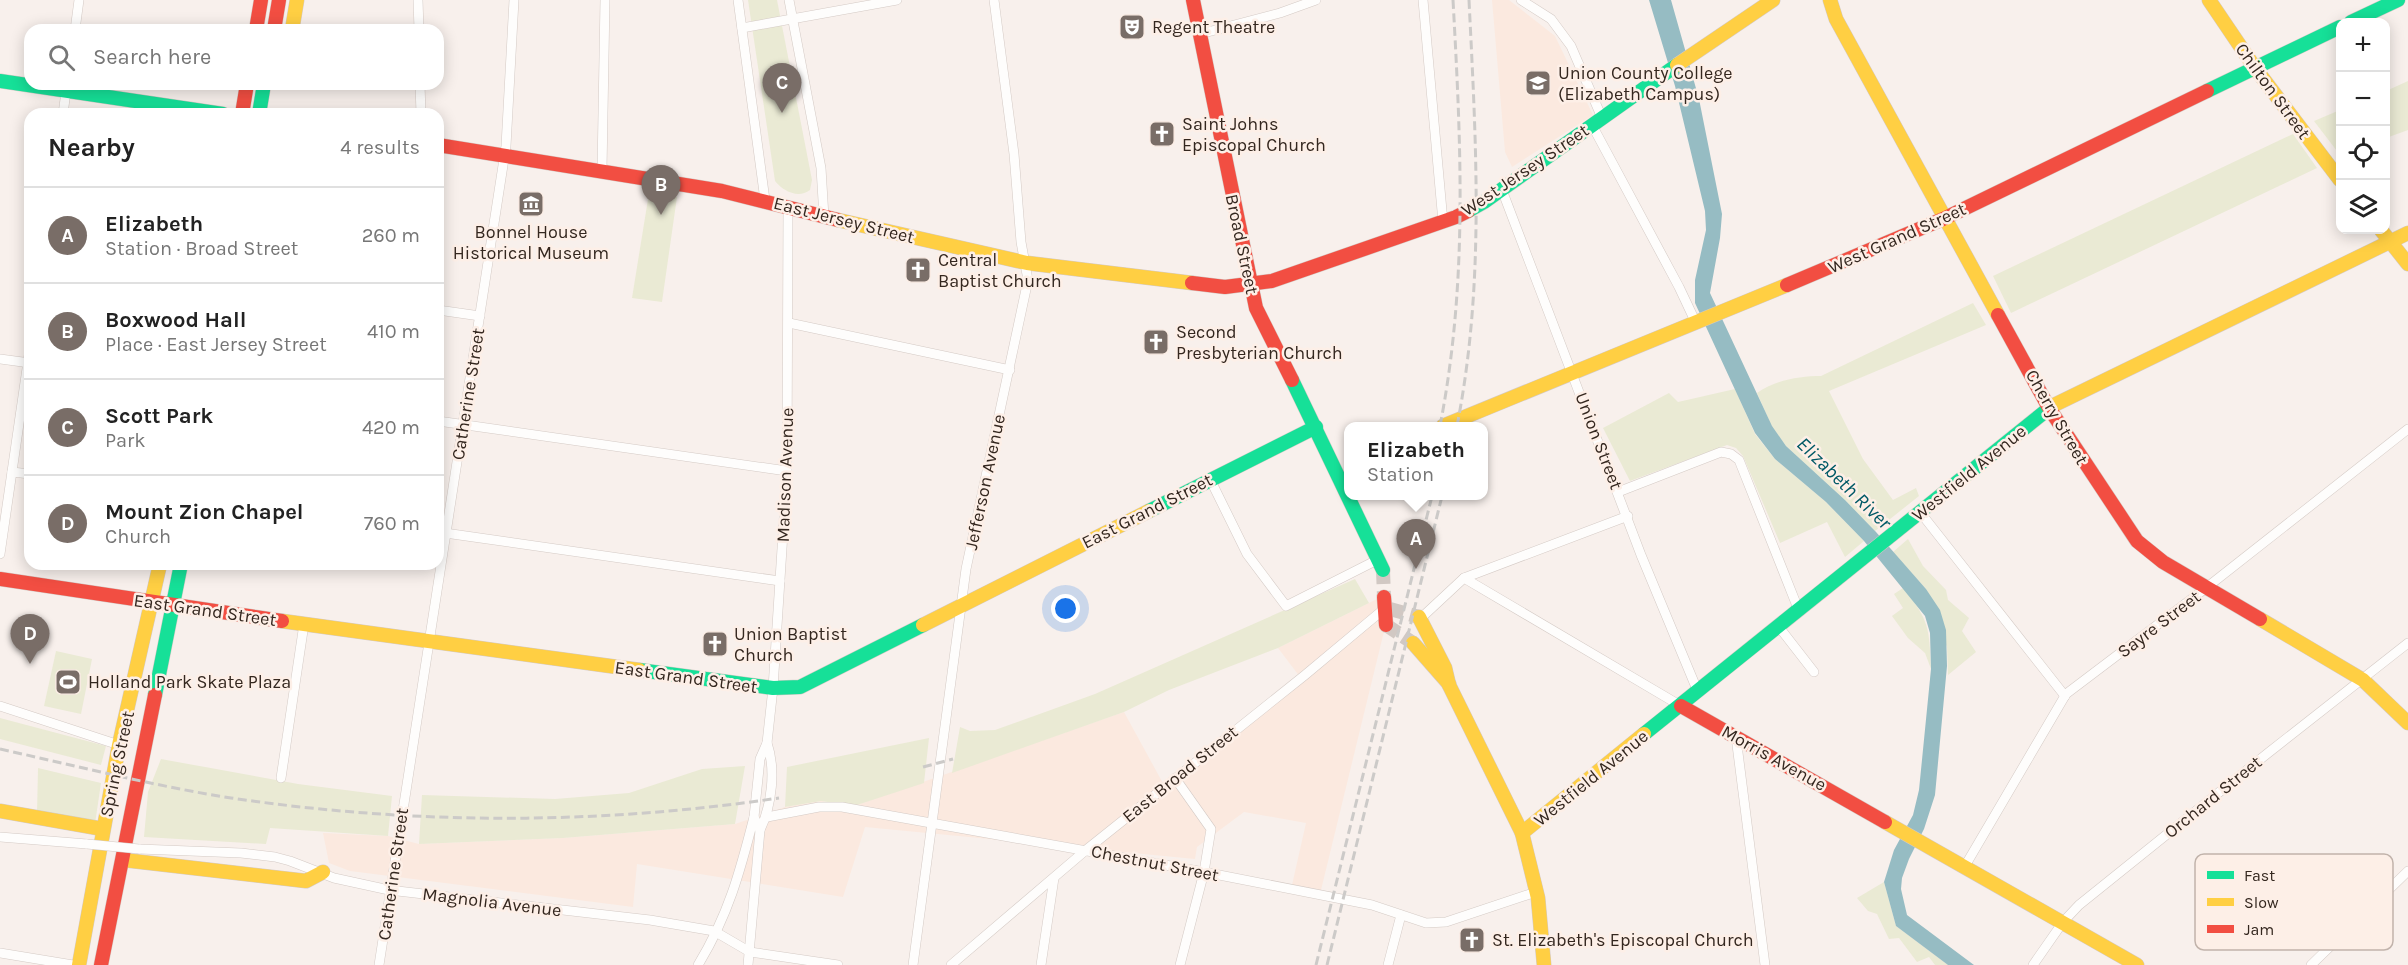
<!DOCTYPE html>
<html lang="en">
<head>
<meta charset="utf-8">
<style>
	body { margin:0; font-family:Karla,sans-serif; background:#f2f2f2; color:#222 }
	.controls { position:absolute; right:18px; top:18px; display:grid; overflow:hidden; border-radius:12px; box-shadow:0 3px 15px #0003 }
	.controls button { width:54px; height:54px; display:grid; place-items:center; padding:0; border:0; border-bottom:2px solid #e0e0e0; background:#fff; color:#222; font:30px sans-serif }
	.you { position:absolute; left:1066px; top:609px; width:21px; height:21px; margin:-15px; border:4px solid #fff; border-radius:50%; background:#1a73e8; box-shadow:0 0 0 9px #1a73e833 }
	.badge { display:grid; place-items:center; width:39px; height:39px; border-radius:50%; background:#796d67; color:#fff; font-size:20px; font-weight:700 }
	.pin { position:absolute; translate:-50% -50px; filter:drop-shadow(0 2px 3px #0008) }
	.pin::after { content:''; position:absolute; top:32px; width:21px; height:18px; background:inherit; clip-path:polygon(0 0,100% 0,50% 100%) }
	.popup { position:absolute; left:1344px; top:422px; width:144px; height:78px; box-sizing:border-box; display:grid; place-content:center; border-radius:12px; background:#fff; filter:drop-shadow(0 2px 4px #0005); font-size:20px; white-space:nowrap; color:#767676 }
	.popup b { font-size:22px; color:#222 }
	.popup::after { content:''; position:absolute; left:50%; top:100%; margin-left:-12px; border:12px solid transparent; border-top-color:#fff }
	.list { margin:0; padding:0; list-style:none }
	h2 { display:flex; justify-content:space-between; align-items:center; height:78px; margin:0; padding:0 24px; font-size:26px }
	h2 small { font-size:20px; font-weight:400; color:#767676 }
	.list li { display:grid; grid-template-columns:39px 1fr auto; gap:18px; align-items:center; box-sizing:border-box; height:96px; padding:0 24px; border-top:2px solid #e0e0e0 }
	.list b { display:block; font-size:22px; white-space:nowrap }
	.list p { margin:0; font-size:20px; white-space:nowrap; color:#767676 }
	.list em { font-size:20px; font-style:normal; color:#767676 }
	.icon { flex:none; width:33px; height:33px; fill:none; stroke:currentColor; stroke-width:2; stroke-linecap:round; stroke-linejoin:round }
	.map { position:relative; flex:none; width:2408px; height:965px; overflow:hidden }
	.search { position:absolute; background:#fff; box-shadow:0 3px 15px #0003; left:24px; top:24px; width:420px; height:66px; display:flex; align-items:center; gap:15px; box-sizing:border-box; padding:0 21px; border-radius:18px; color:#767676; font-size:22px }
	.panel { position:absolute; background:#fff; box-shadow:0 3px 15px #0003; left:24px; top:108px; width:420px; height:462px; border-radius:18px }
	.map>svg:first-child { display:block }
</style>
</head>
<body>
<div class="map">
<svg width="2408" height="965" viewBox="0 0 2408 965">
	<rect width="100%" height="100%" fill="#f8f0ec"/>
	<!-- built -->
	<g fill="#fbe9df">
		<path d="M1492,0H1509L1555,36L1593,115L1512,167L1505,152Z"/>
		<path d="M1379,598L1388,615L1321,890L1292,885L1306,823L1244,812L1197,847L1195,859L865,827L843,897L637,864L633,907L350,871L329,863L323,833L388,836L419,844L563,838L735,824L785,807L821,801L854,806L1124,712L1165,787L1300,677L1278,648Z"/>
	</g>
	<!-- green -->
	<g fill="#eaead4">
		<path d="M748,0H777L812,180L810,190C798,199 783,191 775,181Z"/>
		<path d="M2408,81V130L2386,138V91Z"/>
		<path d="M2340,110V155L2314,121Z"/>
		<path d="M2293,134L2317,168L2011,313L1993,276Z"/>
		<path d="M649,193L677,197L662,302L632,298Z"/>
		<path d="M1973,303L1986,325L1829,391L1863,459L1893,500L1916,488L1919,496L1875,531L1845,500L1786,446L1772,427L1757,393C1775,380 1800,376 1821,376Z"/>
		<path d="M1735,389L1755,434L1775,459L1826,502L1864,541L1845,557L1827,522L1780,543L1743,456L1736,448L1727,445L1630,481L1603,428L1669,393L1678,402Z"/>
		<path d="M1908,539L1923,566L1946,590L1948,600L1969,618L1962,631L1976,652L1948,675L1947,647L1926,589L1893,552Z"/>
		<path d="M1355,579L1369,603L1278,648L1169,690L1124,712L952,773L960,727L970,731L995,730L1095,694Z"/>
		<path d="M1903,588C1930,621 1929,628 1931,669L1925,653L1908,638L1892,616L1903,608L1894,594Z"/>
		<path d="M56,651L92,659L81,714L44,706Z"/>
		<path d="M0,718L106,746L101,765L0,739Z"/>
		<path d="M929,738L924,783L854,806L821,801L785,807L787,767Z"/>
		<path d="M161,759L298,784L392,796L388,836L270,828L266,844L144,837L148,792Z"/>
		<path d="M745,766L735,824L563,838L419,844L422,795L555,799L629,793L702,769Z"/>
		<path d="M38,768L101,783L95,824L37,813Z"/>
		<path d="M1884,882L1896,926L1948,965H1935L1929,957L1917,962L1899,938L1889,939L1877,914L1868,911L1857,898Z"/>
	</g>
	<!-- water -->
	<path fill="#96bcc3" d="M1649,0H1671L1699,99L1722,214L1720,238L1710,293L1772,426L1786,446L1845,500L1876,532L1926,589L1940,610L1946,630L1947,666L1935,795L1924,829L1909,859L1902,878L1901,889L1907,915L1974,965H1948L1896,926L1884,882L1894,850L1913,815L1919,790L1931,669L1930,633L1925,616L1864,541L1826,502L1775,459L1755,433L1695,303V280L1706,230L1705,211L1675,86Z"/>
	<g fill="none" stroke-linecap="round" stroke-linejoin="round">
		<!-- secondary-tunnel -->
		<g stroke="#d1c8c3" stroke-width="14" stroke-dasharray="14 7" stroke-linecap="butt">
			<path d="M1383,570L1384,597"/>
			<path d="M1390,609L1419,617"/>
			<path d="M1386,625L1413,643"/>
		</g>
		<!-- street casing -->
		<g stroke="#d4cac5" stroke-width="10">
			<g id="street">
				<path d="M418,0L419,30"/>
				<path d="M738,0L765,200"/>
				<path d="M789,0L821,168L824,217"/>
				<path d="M1423,0L1443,222"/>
				<path d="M1521,0L1551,19L1571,46L1602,118"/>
				<path d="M742,28L897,0"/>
				<path d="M75,30L79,0"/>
				<path d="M1200,34L1280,13L1316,0"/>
				<path d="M420,84L421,114"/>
				<path d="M63,114L67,84"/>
				<path d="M1592,125L1679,287L1696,323"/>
				<path d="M602,170L605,0"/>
				<path d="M1502,190L1641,555L1698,692"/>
				<path d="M438,310L480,316"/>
				<path d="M789,323L1010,370"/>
				<path d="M0,359L30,363"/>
				<path d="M438,421L787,471"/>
				<path d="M12,472L30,474"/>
				<path d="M1210,479L1247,554L1286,606L1379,559"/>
				<path d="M1618,492L1721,452L1731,454L1739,460L1799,611"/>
				<path d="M1920,512L2065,696"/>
				<path d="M438,532L780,581"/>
				<path d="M0,554L30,348"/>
				<path d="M1464,578L1628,516"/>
				<path d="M1421,618L1464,578L1681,706"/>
				<path d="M1779,627L1814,672"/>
				<path d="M0,706L119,745"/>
				<path d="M1736,737L1765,965"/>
				<path d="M281,778L304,624"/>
				<path d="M1175,778L1211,829L1204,872L1180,965"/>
				<path d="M767,817L819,807H842L1204,872L1372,905L1426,923L1446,922L1536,892"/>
				<path d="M760,830L754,817L760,759L767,743L773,688L787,471L788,207"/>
				<path d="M0,837L87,844"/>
				<path d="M139,849L241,853L275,857L290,861L334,878L389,890L650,920L714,931L750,952L838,965"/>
				<path d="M1965,866L2066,694L2206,588L2408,429"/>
				<path d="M0,953L73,965"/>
				<path d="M379,965L506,146L514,0"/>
				<path d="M698,965C728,916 740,872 754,817"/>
				<path d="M748,965L760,830C772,805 776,769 767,743"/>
				<path d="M913,965L966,569L1028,280L1021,242L1014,154L994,0"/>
				<path d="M951,965L1086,850L1305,675L1384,609"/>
				<path d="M1041,965L1054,878"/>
				<path d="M1388,965L1401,915"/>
				<path d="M2033,965L2063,922L2079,905L2268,753L2408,643"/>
				<path d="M2311,965L2408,871"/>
			</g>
		</g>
		<!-- fast casing -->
		<g stroke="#d4cac5" stroke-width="15">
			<g id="fast">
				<path d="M2351,22L2398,0"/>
				<path d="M0,81L223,114"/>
				<path d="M2207,91L2340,27"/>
				<path d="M259,114L264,84"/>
				<path d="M1468,211L1484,202L1677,65"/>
				<path d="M1292,380L1383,570"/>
				<path d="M1149,511L1316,427"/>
				<path d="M639,670L773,688L800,687L923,625"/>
				<path d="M155,695L181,564"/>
				<path d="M1644,734L2052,406"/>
			</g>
		</g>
		<!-- slow casing -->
		<g stroke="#d4cac5" stroke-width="15">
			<g id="slow">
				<path d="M1830,0L1836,19L1998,315"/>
				<path d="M2209,0L2255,68L2340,180"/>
				<path d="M292,30L297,0"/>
				<path d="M1677,65L1773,0"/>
				<path d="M838,220L1027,263L1192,283"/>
				<path d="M2381,230L2408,264"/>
				<path d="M2052,406L2408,233"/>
				<path d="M1443,426L1787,285"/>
				<path d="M1419,617L1445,668L1449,685L1522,833"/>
				<path d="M2260,619L2363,680L2408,723"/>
				<path d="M282,621L639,670"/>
				<path d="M923,625L1149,511"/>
				<path d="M1413,643L1449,684"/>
				<path d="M0,811L103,829"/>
				<path d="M1885,822L2137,965"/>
				<path d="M124,860L306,881L323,872"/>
				<path d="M79,965L119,745L160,564"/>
				<path d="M1544,965L1538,898L1522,833L1644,734"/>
			</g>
		</g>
		<!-- jam casing -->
		<g stroke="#d4cac5" stroke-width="15">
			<g id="jam">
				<path d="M1193,0L1256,308L1292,380"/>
				<path d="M256,30L261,0"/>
				<path d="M274,30L279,0"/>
				<path d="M242,114L247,84"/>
				<path d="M438,145L722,191L838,220"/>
				<path d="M1192,283L1225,287L1272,281L1456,217L1468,211"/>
				<path d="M1787,285L1943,219L2207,91"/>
				<path d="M1998,315L2049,408L2137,541L2163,562L2260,619"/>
				<path d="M0,579L282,621"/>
				<path d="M1384,597L1386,625"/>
				<path d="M1681,706L1885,822"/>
				<path d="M101,965L155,695"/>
			</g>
		</g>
		<!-- street -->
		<use href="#street" stroke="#fefdfc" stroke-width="9"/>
		<!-- fast -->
		<use href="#fast" stroke="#16e098" stroke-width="14"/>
		<!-- slow -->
		<use href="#slow" stroke="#ffcf43" stroke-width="14"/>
		<!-- jam -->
		<use href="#jam" stroke="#f24e42" stroke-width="14"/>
		<!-- rail -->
		<g stroke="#cccac8" stroke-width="3" stroke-dasharray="9 4.5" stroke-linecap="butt">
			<path d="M1440,426C1468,282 1461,146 1453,0"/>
			<path d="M1457,426C1485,283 1476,144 1469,0"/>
			<path d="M0,749C77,766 154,786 231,798C415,825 596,825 779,798"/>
			<path d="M923,767L953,759"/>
			<path d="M1316,965L1432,496"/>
			<path d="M1327,965L1442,496"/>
		</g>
		<!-- street-bridge casing -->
		<g stroke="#d4cac5" stroke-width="10" stroke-linecap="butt">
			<path id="street-bridge" d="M87,844L139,849"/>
		</g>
		<!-- street-bridge -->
		<use href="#street-bridge" stroke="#fefdfc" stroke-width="9"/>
	</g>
	<!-- icons -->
	<defs>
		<g id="theatre-square" transform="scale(1.35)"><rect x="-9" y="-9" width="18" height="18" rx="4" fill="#796d67" stroke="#fdefe7"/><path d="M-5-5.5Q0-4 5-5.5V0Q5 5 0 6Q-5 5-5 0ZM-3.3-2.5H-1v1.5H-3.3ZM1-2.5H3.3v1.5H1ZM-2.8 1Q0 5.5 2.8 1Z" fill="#fff"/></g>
		<g id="university-square" transform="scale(1.35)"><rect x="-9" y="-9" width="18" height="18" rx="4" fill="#796d67" stroke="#fdefe7"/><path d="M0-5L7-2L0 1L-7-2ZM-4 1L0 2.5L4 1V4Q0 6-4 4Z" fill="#fff"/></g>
		<g id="church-square" transform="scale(1.35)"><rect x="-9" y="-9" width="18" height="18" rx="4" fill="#796d67" stroke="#fdefe7"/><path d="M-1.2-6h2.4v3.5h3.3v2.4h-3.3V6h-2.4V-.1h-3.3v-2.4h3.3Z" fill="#fff"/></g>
		<g id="museum-square" transform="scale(1.35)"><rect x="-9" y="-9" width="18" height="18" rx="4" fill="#796d67" stroke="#fdefe7"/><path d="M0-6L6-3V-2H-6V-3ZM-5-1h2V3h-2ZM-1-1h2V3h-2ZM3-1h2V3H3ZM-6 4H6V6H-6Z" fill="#fff"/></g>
		<g id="stadium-square" transform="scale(1.35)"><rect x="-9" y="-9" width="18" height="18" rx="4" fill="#796d67" stroke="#fdefe7"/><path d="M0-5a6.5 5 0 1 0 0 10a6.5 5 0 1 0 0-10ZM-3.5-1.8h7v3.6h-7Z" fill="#fff"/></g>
	</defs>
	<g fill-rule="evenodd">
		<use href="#theatre-square" x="1132" y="27"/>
		<use href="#university-square" x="1538" y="83"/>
		<use href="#church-square" x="1162" y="134"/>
		<use href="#museum-square" x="531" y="204"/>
		<use href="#church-square" x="918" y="270"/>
		<use href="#church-square" x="1156" y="342"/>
		<use href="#church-square" x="715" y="644"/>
		<use href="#stadium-square" x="68" y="682"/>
		<use href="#church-square" x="1472" y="940"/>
	</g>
	<g text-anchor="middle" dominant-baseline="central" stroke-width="5" stroke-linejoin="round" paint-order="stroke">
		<!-- poi labels -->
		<g font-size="18" fill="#34271f" stroke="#fdefe7" text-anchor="start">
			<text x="1152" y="27">Regent Theatre</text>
			<text x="1558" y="73">Union County College<tspan x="1558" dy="21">(Elizabeth Campus)</tspan></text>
			<text x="1182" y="124">Saint Johns<tspan x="1182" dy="21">Episcopal Church</tspan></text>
			<text x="531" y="232" text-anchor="middle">Bonnel House<tspan x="531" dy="21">Historical Museum</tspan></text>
			<text x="938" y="260">Central<tspan x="938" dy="21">Baptist Church</tspan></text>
			<text x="1176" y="332">Second<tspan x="1176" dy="21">Presbyterian Church</tspan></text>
			<text x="734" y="634">Union Baptist<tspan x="734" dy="21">Church</tspan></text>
			<text x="88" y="682">Holland Park Skate Plaza</text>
			<text x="1492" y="940">St. Elizabeth's Episcopal Church</text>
		</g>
		<!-- street labels -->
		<g font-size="18" fill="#34271f" stroke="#fdefe7">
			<text transform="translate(2273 91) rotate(54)">Chilton Street</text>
			<text transform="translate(1525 170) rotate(-34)">West Jersey Street</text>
			<text transform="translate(844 220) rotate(14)">East Jersey Street</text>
			<text transform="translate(1897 238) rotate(-24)">West Grand Street</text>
			<text transform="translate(1242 244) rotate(78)">Broad Street</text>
			<text transform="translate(468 394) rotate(-81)">Catherine Street</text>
			<text transform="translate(2057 417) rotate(60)">Cherry Street</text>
			<text transform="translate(1599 441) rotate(69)">Union Street</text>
			<text transform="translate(1969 473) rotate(-39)">Westfield Avenue</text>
			<text transform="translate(785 475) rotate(-88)">Madison Avenue</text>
			<text transform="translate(985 482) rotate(-78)">Jefferson Avenue</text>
			<text transform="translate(1147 511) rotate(-27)">East Grand Street</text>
			<text transform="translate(205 610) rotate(8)">East Grand Street</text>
			<text transform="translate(2159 624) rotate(-37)">Sayre Street</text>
			<text transform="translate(686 677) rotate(8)">East Grand Street</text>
			<text transform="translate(1774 758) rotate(29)">Morris Avenue</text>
			<text transform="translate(117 764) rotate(-78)">Spring Street</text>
			<text transform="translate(1180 774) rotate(-39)">East Broad Street</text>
			<text transform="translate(1591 778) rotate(-39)">Westfield Avenue</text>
			<text transform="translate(2213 797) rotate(-39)">Orchard Street</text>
			<text transform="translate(1155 863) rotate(11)">Chestnut Street</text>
			<text transform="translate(393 874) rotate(-82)">Catherine Street</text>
			<text transform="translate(492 902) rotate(7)">Magnolia Avenue</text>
		</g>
		<!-- water labels -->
		<g font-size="20" font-style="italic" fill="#015966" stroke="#fdefe7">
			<text transform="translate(1844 483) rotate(44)">Elizabeth River</text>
		</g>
	</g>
	<!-- legend -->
	<rect x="2195" y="854" width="198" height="96" rx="9" fill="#fdefe7" stroke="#c1b3ab" stroke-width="1.5"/>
	<rect x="2207" y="871" width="27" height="8" fill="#16e098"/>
	<rect x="2207" y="898" width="27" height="8" fill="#ffcf43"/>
	<rect x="2207" y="925" width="27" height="8" fill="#f24e42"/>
	<g font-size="16" fill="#34271f">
		<text x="2244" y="881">Fast</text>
		<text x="2244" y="908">Slow</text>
		<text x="2244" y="935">Jam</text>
	</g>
</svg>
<div class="controls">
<button>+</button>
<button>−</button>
<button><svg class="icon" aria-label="locate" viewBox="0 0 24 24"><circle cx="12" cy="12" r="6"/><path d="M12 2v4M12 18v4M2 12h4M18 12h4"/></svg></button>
<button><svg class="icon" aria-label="layers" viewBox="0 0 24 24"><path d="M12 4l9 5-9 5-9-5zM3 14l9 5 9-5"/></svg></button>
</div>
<div class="you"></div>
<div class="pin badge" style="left:1416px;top:569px">A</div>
<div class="popup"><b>Elizabeth</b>Station</div>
<div class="pin badge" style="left:661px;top:215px">B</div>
<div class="pin badge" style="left:782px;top:113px">C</div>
<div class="pin badge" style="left:30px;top:664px">D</div>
<div class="search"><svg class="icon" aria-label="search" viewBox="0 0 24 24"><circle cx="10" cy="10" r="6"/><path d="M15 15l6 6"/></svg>Search here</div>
<section class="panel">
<h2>Nearby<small>4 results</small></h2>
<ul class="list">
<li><span class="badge">A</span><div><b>Elizabeth</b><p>Station · Broad Street</p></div><em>260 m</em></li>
<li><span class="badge">B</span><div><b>Boxwood Hall</b><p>Place · East Jersey Street</p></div><em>410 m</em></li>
<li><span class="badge">C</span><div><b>Scott Park</b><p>Park</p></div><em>420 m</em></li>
<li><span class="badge">D</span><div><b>Mount Zion Chapel</b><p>Church</p></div><em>760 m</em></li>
</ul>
</section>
</div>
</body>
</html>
